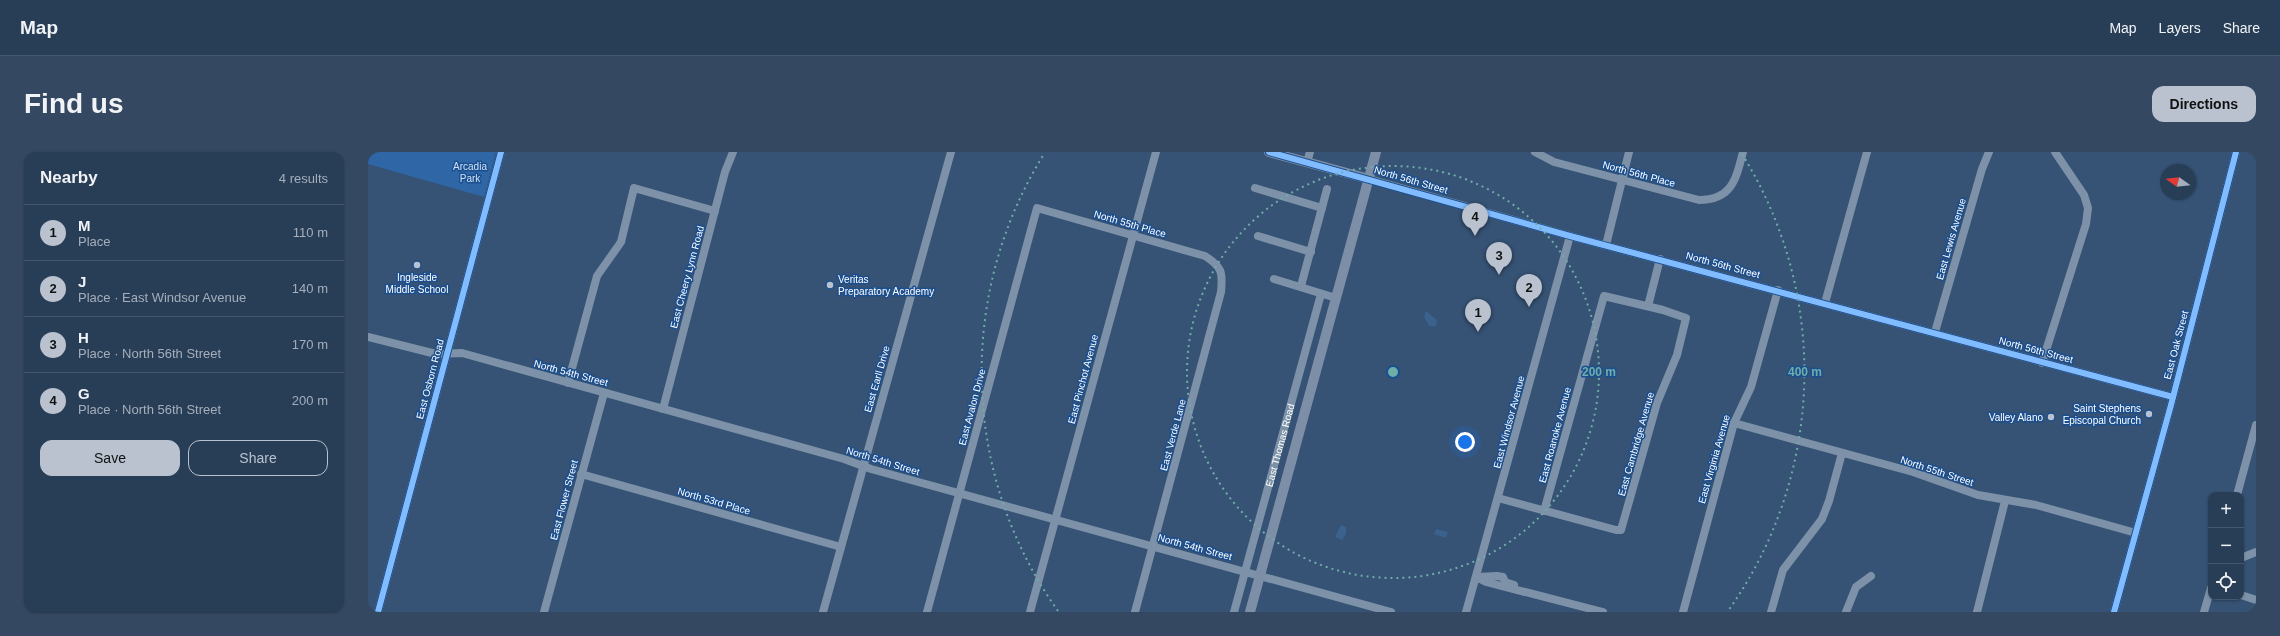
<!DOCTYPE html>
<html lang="en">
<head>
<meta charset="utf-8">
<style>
	body { margin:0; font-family:Arial,sans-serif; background:#344961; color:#f1f3f6 }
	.controls { position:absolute; right:12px; bottom:12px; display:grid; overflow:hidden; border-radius:8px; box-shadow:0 1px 3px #0004 }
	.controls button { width:36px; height:36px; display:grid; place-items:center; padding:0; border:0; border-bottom:1px solid #44576d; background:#283e57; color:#f1f3f6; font:20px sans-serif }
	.compass { position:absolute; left:1792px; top:12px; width:36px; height:36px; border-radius:50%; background:#283e57; box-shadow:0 1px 3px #0004; rotate:285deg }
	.you { position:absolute; left:1097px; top:290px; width:14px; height:14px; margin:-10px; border:3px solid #fff; border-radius:50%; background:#1a73e8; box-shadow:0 0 0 6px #1a73e833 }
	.badge { display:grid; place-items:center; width:26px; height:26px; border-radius:50%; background:#b9c2ce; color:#111; font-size:13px; font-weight:700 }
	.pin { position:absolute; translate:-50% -33px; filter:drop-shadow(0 1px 2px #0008) }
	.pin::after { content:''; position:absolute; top:21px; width:14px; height:12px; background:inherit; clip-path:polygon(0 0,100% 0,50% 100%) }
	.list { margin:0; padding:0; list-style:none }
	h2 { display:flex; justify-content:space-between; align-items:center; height:52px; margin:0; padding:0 16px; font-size:17px }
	h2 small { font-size:13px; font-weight:400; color:#a5aeba }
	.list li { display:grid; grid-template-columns:26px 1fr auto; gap:12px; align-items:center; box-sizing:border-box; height:56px; padding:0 16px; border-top:1px solid #44576d }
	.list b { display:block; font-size:15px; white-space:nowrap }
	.list p { margin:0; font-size:13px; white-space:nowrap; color:#a5aeba }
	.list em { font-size:13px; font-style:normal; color:#a5aeba }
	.actions { display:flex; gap:8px; padding:12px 16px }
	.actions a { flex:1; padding:9px 0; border:1px solid #b9c2ce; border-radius:12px; text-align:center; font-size:14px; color:#b9c2ce }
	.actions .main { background:#b9c2ce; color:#111 }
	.icon { flex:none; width:22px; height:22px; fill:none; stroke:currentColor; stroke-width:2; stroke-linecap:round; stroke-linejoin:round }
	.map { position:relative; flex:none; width:1888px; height:460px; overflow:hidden; border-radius:12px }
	header { display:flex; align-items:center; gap:24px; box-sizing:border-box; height:56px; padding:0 20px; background:#283e57; border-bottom:1px solid #44576d }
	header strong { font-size:19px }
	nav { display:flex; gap:22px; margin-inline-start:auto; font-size:14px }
	.intro { display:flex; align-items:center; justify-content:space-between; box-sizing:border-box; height:96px; padding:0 24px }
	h1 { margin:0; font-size:28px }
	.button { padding:10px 18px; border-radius:12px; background:#b9c2ce; color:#111; font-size:14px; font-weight:700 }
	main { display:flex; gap:24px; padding:0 24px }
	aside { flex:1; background:#283e57; border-radius:12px; box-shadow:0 1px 3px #0004 }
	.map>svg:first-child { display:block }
</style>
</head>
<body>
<header>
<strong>Map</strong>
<nav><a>Map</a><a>Layers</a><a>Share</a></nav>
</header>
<div class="intro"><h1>Find us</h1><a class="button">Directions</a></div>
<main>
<aside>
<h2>Nearby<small>4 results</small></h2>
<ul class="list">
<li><span class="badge">1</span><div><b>M</b><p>Place</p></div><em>110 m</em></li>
<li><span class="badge">2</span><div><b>J</b><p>Place · East Windsor Avenue</p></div><em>140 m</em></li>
<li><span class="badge">3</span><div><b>H</b><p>Place · North 56th Street</p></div><em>170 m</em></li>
<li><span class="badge">4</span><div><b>G</b><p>Place · North 56th Street</p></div><em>200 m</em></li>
</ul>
<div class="actions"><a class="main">Save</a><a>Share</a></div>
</aside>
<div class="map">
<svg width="1888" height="460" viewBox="0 0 1888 460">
	<rect width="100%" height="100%" fill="#365274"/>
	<!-- green -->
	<path fill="#2f66a5" d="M0,0H128L116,45L0,12Z"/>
	<!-- water -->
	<g fill="#3b618d">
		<path d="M1058,159L1069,168L1068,174H1061L1056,165Z"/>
		<path d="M973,373L978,375V382L974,388L967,385Z"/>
		<path d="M1068,377L1080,380L1078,386L1066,382Z"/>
	</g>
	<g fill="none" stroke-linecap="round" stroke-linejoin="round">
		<!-- minor -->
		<g stroke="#7d92a8" stroke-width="8">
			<path d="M1167,0L1186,10L1331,48C1364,48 1368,27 1375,0"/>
			<path d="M939,10L942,0"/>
			<path d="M1001,27L1202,84L1805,245"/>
			<path d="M887,36L954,56"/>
			<path d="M890,84L943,100"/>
			<path d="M1238,93L1261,0"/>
			<path d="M906,127L968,146"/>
			<path d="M933,134L959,37"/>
			<path d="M1457,151L1499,0"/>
			<path d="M1280,154L1292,107"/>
			<path d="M1567,180L1614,17L1621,0"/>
			<path d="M0,185L68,202L94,201L476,307L503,317L1023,460"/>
			<path d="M1674,211L1718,72L1720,56L1716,43L1687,0"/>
			<path d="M200,231L229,124L253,90L266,36L347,59"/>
			<path d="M295,257L357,20L365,0"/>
			<path d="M1366,271L1545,320L1610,343L1668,353L1768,381"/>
			<path d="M213,322L473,395"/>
			<path d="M1869,343L1888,273"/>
			<path d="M1130,346L1248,378H1253L1289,251L1309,203L1318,166L1295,158L1236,144L1176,359"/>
			<path d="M1873,406L1888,400"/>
			<path d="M1108,425L1118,430L1235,460"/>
			<path d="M1109,425L1129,424L1135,425L1137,430L1146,433"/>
			<path d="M1873,443L1888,448"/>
			<path d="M10,460L133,0"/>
			<path d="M176,460L236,241"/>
			<path d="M455,460L583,0"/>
			<path d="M559,460L669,56L837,104C854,115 855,120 853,140L767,460"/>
			<path d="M662,460L788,0"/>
			<path id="s1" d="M866,460L953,142"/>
			<path d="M1098,460L1202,84"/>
			<path d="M1315,460L1366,271L1383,235L1410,138"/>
			<path d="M1403,460L1415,418L1454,367L1461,349L1474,301"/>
			<path d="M1478,460L1488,435L1503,424"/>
			<path d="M1609,460L1637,349"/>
			<path d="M1746,460L1803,253L1868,0"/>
			<path d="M1836,460L1843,436"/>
		</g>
		<!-- major -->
		<g stroke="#7d8ea7" stroke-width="10">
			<path d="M901,0L1001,27"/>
			<path d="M882,460L1008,0"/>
		</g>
		<!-- cycleway casing -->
		<g stroke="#1b4f8f" stroke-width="8">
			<g id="cycleway">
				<path d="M901,0L1202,84L1805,245"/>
				<path d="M10,460L133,0"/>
				<path d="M1746,460L1803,253L1868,0"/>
			</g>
		</g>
		<!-- cycleway -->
		<use href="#cycleway" stroke="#80bcff" stroke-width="6"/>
	</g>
	<!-- distance rings -->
	<g fill="none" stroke="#6fada8" stroke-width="2" stroke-dasharray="2 4">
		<circle cx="1025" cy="220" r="206"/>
		<path d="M690 459A412 412 0 0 1 676 2M1374 2A412 412 0 0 1 1360 459"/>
	</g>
	<!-- markers -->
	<g fill="#b9c2ce" stroke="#1b4f8f" stroke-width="1.5">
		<circle cx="49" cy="113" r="4"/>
		<circle cx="462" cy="133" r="4"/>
		<circle cx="1781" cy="262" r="4"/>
		<circle cx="1683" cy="265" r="4"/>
	</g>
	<g text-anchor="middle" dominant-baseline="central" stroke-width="3" stroke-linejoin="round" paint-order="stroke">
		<!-- park labels -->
		<g font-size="10" fill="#cfe3fa" stroke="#1b4f8f">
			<text x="102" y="14">Arcadia<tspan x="102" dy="12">Park</tspan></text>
		</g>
		<!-- street labels -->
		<g font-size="10" fill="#fff" stroke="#1b4f8f">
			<text transform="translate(1271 22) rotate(15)">North 56th Place</text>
			<text transform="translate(1043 28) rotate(16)">North 56th Street</text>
			<text transform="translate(762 72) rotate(16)">North 55th Place</text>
			<text transform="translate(1583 87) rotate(-74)">East Lewis Avenue</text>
			<text transform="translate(1355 113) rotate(15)">North 56th Street</text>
			<text transform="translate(319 125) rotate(-75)">East Cheery Lynn Road</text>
			<text transform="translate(1808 193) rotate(-75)">East Oak Street</text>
			<text transform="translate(1668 198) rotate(15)">North 56th Street</text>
			<text transform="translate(203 221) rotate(15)">North 54th Street</text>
			<text transform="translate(62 227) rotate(-75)">East Osborn Road</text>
			<text transform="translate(509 227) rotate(-74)">East Earll Drive</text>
			<text transform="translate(715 227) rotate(-75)">East Pinchot Avenue</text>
			<text transform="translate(604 255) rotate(-75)">East Avalon Drive</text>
			<text transform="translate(1141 270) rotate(-75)">East Windsor Avenue</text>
			<text transform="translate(805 283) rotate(-75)">East Verde Lane</text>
			<text transform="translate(1187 283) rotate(-75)">East Roanoke Avenue</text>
			<text transform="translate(1268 292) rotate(-74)">East Cambridge Avenue</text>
			<text stroke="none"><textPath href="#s1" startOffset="173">East Thomas Road</textPath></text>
			<text transform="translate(1346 307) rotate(-74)">East Virginia Avenue</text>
			<text transform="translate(515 309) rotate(17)">North 54th Street</text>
			<text transform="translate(1569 319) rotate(18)">North 55th Street</text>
			<text transform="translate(196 348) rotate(-75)">East Flower Street</text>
			<text transform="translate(346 349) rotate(16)">North 53rd Place</text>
			<text transform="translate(827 395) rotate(15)">North 54th Street</text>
		</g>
		<!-- poi labels -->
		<g font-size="10" fill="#fff" stroke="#1b4f8f" text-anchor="end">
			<text x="49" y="125" text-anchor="middle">Ingleside<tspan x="49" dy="12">Middle School</tspan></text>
			<text x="470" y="127" text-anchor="start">Veritas<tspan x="470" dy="12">Preparatory Academy</tspan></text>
			<text x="1773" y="256">Saint Stephens<tspan x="1773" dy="12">Episcopal Church</tspan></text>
			<text x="1675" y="265">Valley Alano</text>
		</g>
	</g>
	<circle cx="1025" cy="220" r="6" fill="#6fada8" stroke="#1b4f8f" stroke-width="2"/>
	<g font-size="12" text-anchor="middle" font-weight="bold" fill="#6fada8" stroke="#1b4f8f" stroke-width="3" stroke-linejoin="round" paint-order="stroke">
		<text x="1231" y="224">200 m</text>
		<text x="1437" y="224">400 m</text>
	</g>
</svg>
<div class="controls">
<button>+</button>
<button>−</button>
<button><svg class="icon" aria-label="locate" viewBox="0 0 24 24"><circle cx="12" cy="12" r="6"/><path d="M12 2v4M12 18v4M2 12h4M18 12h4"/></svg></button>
</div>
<svg class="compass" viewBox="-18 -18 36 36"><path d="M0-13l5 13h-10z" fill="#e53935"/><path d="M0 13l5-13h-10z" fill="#a5aeba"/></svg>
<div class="you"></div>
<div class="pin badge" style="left:1110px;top:180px">1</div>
<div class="pin badge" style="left:1161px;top:155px">2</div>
<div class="pin badge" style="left:1131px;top:123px">3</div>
<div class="pin badge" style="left:1107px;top:84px">4</div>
</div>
</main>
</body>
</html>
